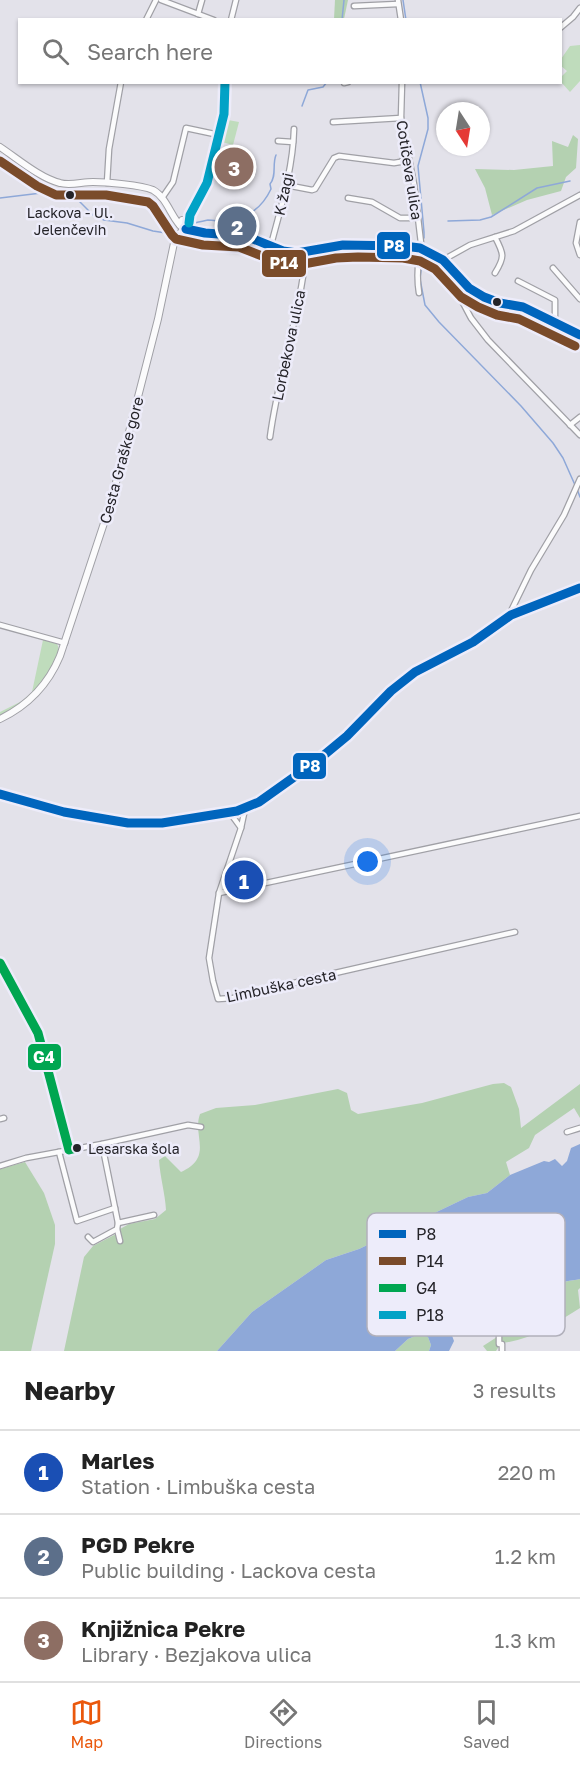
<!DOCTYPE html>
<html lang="en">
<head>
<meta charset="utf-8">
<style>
	body { margin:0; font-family:"Golos Text",sans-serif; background:#f2f2f2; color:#222 }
	.compass { position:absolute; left:436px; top:102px; width:54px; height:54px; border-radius:50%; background:#fff; box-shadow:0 2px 4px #0004; rotate:168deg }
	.you { position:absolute; left:368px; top:862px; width:21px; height:21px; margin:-15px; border:4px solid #fff; border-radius:50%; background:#1a73e8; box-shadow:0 0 0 9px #1a73e833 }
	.badge { display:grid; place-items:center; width:39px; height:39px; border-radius:50%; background:#ea580c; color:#fff; font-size:20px; font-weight:700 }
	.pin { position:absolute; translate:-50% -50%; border:3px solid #fff; box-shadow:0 2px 6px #0006 }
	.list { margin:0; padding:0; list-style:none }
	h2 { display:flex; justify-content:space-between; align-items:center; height:78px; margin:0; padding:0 24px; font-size:26px }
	h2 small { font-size:20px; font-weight:400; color:#767676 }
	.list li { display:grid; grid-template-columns:39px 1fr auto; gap:18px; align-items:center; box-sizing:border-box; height:84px; padding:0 24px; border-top:2px solid #e0e0e0 }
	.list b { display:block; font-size:22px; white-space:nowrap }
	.list p { margin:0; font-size:20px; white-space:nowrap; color:#767676 }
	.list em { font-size:20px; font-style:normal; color:#767676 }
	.icon { flex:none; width:33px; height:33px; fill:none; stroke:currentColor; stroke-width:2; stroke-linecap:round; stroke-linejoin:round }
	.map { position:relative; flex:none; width:580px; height:1351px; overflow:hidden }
	.search { position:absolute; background:#fff; box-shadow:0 2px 4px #0004; left:18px; right:18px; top:18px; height:66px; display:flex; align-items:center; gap:15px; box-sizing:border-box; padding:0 21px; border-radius:0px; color:#767676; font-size:22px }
	.sheet { height:330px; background:#fff }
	nav { display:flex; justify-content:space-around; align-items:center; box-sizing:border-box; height:84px; border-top:2px solid #e0e0e0; background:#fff; font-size:16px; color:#767676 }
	nav a { display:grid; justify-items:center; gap:3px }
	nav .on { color:#ea580c }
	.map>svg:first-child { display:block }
</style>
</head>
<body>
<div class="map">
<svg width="580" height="1351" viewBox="0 0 580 1351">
	<rect width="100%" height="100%" fill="#e3e2ea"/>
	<!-- green -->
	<g fill="#bfdcbc">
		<path d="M580,45V81L570,92L561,82V77L567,71L561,66V59L570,46Z"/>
		<path d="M228,120L239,122L233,145L222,142Z"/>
		<path d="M33,636L57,644C66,658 36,693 24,702C17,708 8,712 0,716V712L22,701L32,692L43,640Z"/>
	</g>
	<!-- forest -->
	<g fill="#b4d1b1">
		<path d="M335,0H348L344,19H334Z"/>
		<path d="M573,135L578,139L576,168L566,177L561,191L527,200L492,215L485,188L475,169L514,170L553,166L552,141L568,147Z"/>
		<path d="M504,1083L511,1087L519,1109L521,1128L580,1084V1118L574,1108L535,1135L529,1148L506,1162L510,1175L487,1193L468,1197L359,1249L326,1260L252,1312L217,1351H64L84,1257L93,1246L118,1233L120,1229L129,1224L155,1219L166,1210C165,1193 160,1177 159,1160L165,1156L181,1172C214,1157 192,1136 200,1114L216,1108L255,1105L338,1089L347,1093L351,1110L358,1114L422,1103L493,1084Z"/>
		<path d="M25,1162L44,1193L55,1225V1244L31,1351H0V1169Z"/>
		<path d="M580,1279V1288L578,1290L580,1308C556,1323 530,1341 501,1343L496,1351H487L483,1346L497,1337L495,1322L497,1319L496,1315L501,1314V1308H505L508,1315L500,1319L503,1331L535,1323L531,1310L524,1309L527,1304L526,1296C538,1282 563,1283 580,1279Z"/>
		<path d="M420,1334L428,1337L431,1345L429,1351H395L408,1339Z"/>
	</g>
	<!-- water -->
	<path fill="#8ea8d8" d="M580,1144V1279C562,1283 539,1282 526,1296V1302L523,1305L515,1301L513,1302L515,1310L511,1314L508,1313L505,1308L502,1307V1312L497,1315L493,1302H491L497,1320L491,1322L486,1314H484L483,1309L480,1311L486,1324C473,1329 477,1322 468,1319L456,1326H452L450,1330L454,1341L449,1351H429L431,1345L428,1337L420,1334L408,1339L395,1351H217L252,1312L326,1260L359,1249L468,1197L487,1193L510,1175L544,1161L549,1162L555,1159L562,1166L567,1161L571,1148Z"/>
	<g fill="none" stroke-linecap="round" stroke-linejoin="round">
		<!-- stream -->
		<g stroke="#8ea8d8" stroke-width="1.5">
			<path d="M403,0L406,20"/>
			<path d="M342,20L344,0"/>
			<path d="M420,82L428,118V129L418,166L424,232V238"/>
			<path d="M302,106L308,90L323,87L327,82"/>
			<path d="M0,198L66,190L77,199L93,215L104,220L127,223L153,231L166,233L175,230"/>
			<path d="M448,221L480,220L491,217L537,188L570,181"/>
			<path d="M194,223C199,222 204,221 208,220C215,220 221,222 227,221C249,217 262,208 271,189L270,184C277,176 272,164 276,155"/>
			<path d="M423,254L420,279L425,305L439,322L521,406L553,443L563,458L575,485"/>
			<path d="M577,489L580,497"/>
		</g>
		<!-- street casing -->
		<g stroke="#a0a0a6" stroke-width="7">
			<g id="street">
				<path d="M161,0L214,20"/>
				<path d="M398,0L401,20"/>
				<path d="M354,6L398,4"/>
				<path d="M198,14L202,0"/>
				<path d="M146,20L156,0"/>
				<path d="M231,20L236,0"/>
				<path d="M560,28L573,17L580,8"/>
				<path d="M402,82L401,118L414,184L421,243C418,259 416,275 419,293"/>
				<path d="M344,83L348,82"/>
				<path d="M333,122L401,118"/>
				<path d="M278,141L293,142"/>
				<path d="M107,183L109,149L121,82"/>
				<path d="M286,185L312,190L315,189L334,158L339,156L394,163L400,162L409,156"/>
				<path d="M162,198L173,182L186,128L219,135"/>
				<path d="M348,198L372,202L400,218H417"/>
				<path d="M580,222L576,243L580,255"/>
				<path d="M189,223C192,210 200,201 204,189C216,159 226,114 225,82"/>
				<path d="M271,245C281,207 293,168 294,129"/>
				<path d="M443,260L470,245L514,231L580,195"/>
				<path d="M553,268L580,299"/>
				<path d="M495,273C505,257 504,254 495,237"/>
				<path d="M456,274L454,286L471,318L488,340L580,435"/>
				<path d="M518,281L555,300V323"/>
				<path d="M570,425L580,417"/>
				<path d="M270,437C278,375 300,315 306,253"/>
				<path d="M511,615V611L531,570L564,515L580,479"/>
				<path d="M0,625L65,643"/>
				<path d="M229,814L233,817L241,828L245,809"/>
				<path d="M241,828L219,893L209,958L213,981L218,999L233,998L322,976L515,932"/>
				<path d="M219,893L580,816"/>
				<path d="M0,963L38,1033L69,1150"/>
				<path d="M0,1119L4,1118"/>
				<path d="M567,1132L580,1128"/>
				<path d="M102,1144L118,1223L154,1215"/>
				<path d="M59,1152L77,1221L115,1208"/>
				<path d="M0,1166L26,1158L102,1144L188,1125L201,1127"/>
				<path d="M117,1229L120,1241"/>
				<path d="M88,1237L93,1242L117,1229L118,1223"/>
				<path d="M499,1321V1344H502V1351"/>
			</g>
		</g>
		<!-- secondary casing -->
		<g stroke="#a0a0a6" stroke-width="8">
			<g id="secondary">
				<path d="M0,147C18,159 40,178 60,183C70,186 82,182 93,182C106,182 141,185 153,190C168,198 172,221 184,229"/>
				<path d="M180,225L182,220L188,221L189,224L186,229"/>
				<path d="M184,229L205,233L242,235L283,251L297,253L343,245L404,246L420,248L443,260L469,288L484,297L500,303L523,307L580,335"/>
				<path d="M0,719C29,705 48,685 60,656L111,502L158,319L174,243L176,237L184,229"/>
				<path d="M0,794L64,812L128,823H162L237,811L259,802L318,760L347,736L391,691L415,672L473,642L495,625L511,615L580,588"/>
			</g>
		</g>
		<!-- street -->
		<use href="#street" stroke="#fbfbfc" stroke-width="4.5"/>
		<!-- secondary -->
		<use href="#secondary" stroke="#fbfbfc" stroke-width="6"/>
		<!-- bus-1 casing -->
		<g stroke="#edecfa" stroke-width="14">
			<g id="bus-1">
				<path d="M186,229L205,233L246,236L283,251L297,253L343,245L404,246L420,248L443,260L469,288L484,297L500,303L523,307L580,335"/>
				<path d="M0,794L64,812L128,823H162L237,811L259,802L318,760L347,736L391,691L415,672L473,642L511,615L580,588"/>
			</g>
		</g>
		<!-- bus-2 casing -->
		<g stroke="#edecfa" stroke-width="14">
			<path id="bus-2" d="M0,161L37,186L56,195H106L148,202L153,206L172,235L176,239L203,245L239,247L280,263L298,265L336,258L358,257L403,258L420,261L435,269L461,297L478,307L497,315L519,319L575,346"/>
		</g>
		<!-- bus-3 casing -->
		<g stroke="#edecfa" stroke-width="14">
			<path id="bus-3" d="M0,963L38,1033L69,1150L77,1148"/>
		</g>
		<!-- bus-4 casing -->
		<g stroke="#edecfa" stroke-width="14">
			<path id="bus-4" d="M189,223L190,215L207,183L224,114L225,82"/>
		</g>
		<!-- bus-1 -->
		<use href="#bus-1" stroke="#0065bd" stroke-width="9"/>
		<!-- bus-2 -->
		<use href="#bus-2" stroke="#7a4b2a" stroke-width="9"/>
		<!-- bus-3 -->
		<use href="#bus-3" stroke="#00a651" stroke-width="9"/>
		<!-- bus-4 -->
		<use href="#bus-4" stroke="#02a2c6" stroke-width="9"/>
	</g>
	<!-- markers -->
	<g fill="#242328" stroke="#edecfa" stroke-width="2">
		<circle cx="70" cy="195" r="5"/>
		<circle cx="497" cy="302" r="5"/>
		<circle cx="77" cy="1148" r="5"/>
	</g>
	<g text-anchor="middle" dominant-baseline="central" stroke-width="5" stroke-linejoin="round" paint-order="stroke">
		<!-- bus labels -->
		<g font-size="14" fill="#242328" stroke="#edecfa">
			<text x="70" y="212">Lackova - Ul.<tspan x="70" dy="17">Jelenčevih</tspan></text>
			<text x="88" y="1148" text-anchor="start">Lesarska šola</text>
		</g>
		<!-- street labels -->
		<g font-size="15" fill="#242328" stroke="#edecfa">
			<text transform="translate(410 170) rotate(81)">Cotičeva ulica</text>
			<text transform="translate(283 194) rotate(-78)">K žagi</text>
			<text transform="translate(288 345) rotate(-78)">Lorbekova ulica</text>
			<text transform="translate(121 460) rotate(-75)">Cesta Graške gore</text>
			<text transform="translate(281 985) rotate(-12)">Limbuška cesta</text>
		</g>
	</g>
	<!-- legend -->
	<rect x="367" y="1213" width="198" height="123" rx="9" fill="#edecfa" stroke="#b1b0bb" stroke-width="1.5"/>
	<rect x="379" y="1230" width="27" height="8" fill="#0065bd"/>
	<rect x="379" y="1257" width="27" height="8" fill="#7a4b2a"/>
	<rect x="379" y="1284" width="27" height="8" fill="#00a651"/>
	<rect x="379" y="1311" width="27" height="8" fill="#02a2c6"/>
	<g font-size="16" fill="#242328">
		<text x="416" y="1240">P8</text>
		<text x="416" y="1267">P14</text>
		<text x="416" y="1294">G4</text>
		<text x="416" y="1321">P18</text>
	</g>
	<g stroke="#edecfa" stroke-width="2">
		<rect x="376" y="231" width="35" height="29" rx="6" fill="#0065bd"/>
		<rect x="261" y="249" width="46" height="29" rx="6" fill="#7a4b2a"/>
		<rect x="292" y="752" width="35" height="28" rx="6" fill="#0065bd"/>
		<rect x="27" y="1043" width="35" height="28" rx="6" fill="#00a651"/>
	</g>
	<g font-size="16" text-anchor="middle" font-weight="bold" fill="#fff">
		<text x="394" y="252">P8</text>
		<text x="284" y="269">P14</text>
		<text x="310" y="772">P8</text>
		<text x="44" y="1063">G4</text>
	</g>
</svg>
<svg class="compass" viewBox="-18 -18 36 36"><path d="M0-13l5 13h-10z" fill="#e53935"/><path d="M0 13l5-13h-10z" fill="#767676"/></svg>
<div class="you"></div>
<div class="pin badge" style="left:244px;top:880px;background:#1a4fb4">1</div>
<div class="pin badge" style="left:237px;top:226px;background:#5c6f8a">2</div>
<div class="pin badge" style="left:234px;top:167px;background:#8d6e63">3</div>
<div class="search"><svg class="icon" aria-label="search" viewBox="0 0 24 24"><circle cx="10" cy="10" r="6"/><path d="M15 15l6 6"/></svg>Search here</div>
</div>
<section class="sheet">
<h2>Nearby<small>3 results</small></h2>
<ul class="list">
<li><span class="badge" style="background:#1a4fb4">1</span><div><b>Marles</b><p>Station · Limbuška cesta</p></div><em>220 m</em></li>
<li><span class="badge" style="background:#5c6f8a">2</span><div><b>PGD Pekre</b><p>Public building · Lackova cesta</p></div><em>1.2 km</em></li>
<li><span class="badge" style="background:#8d6e63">3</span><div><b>Knjižnica Pekre</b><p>Library · Bezjakova ulica</p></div><em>1.3 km</em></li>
</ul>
</section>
<nav>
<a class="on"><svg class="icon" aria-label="map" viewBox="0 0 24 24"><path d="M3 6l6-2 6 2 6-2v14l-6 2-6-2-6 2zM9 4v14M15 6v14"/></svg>Map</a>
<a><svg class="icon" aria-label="directions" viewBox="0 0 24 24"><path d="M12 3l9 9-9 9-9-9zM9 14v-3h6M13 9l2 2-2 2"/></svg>Directions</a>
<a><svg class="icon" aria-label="saved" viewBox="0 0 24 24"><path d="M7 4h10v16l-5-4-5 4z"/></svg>Saved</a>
</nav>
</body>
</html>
